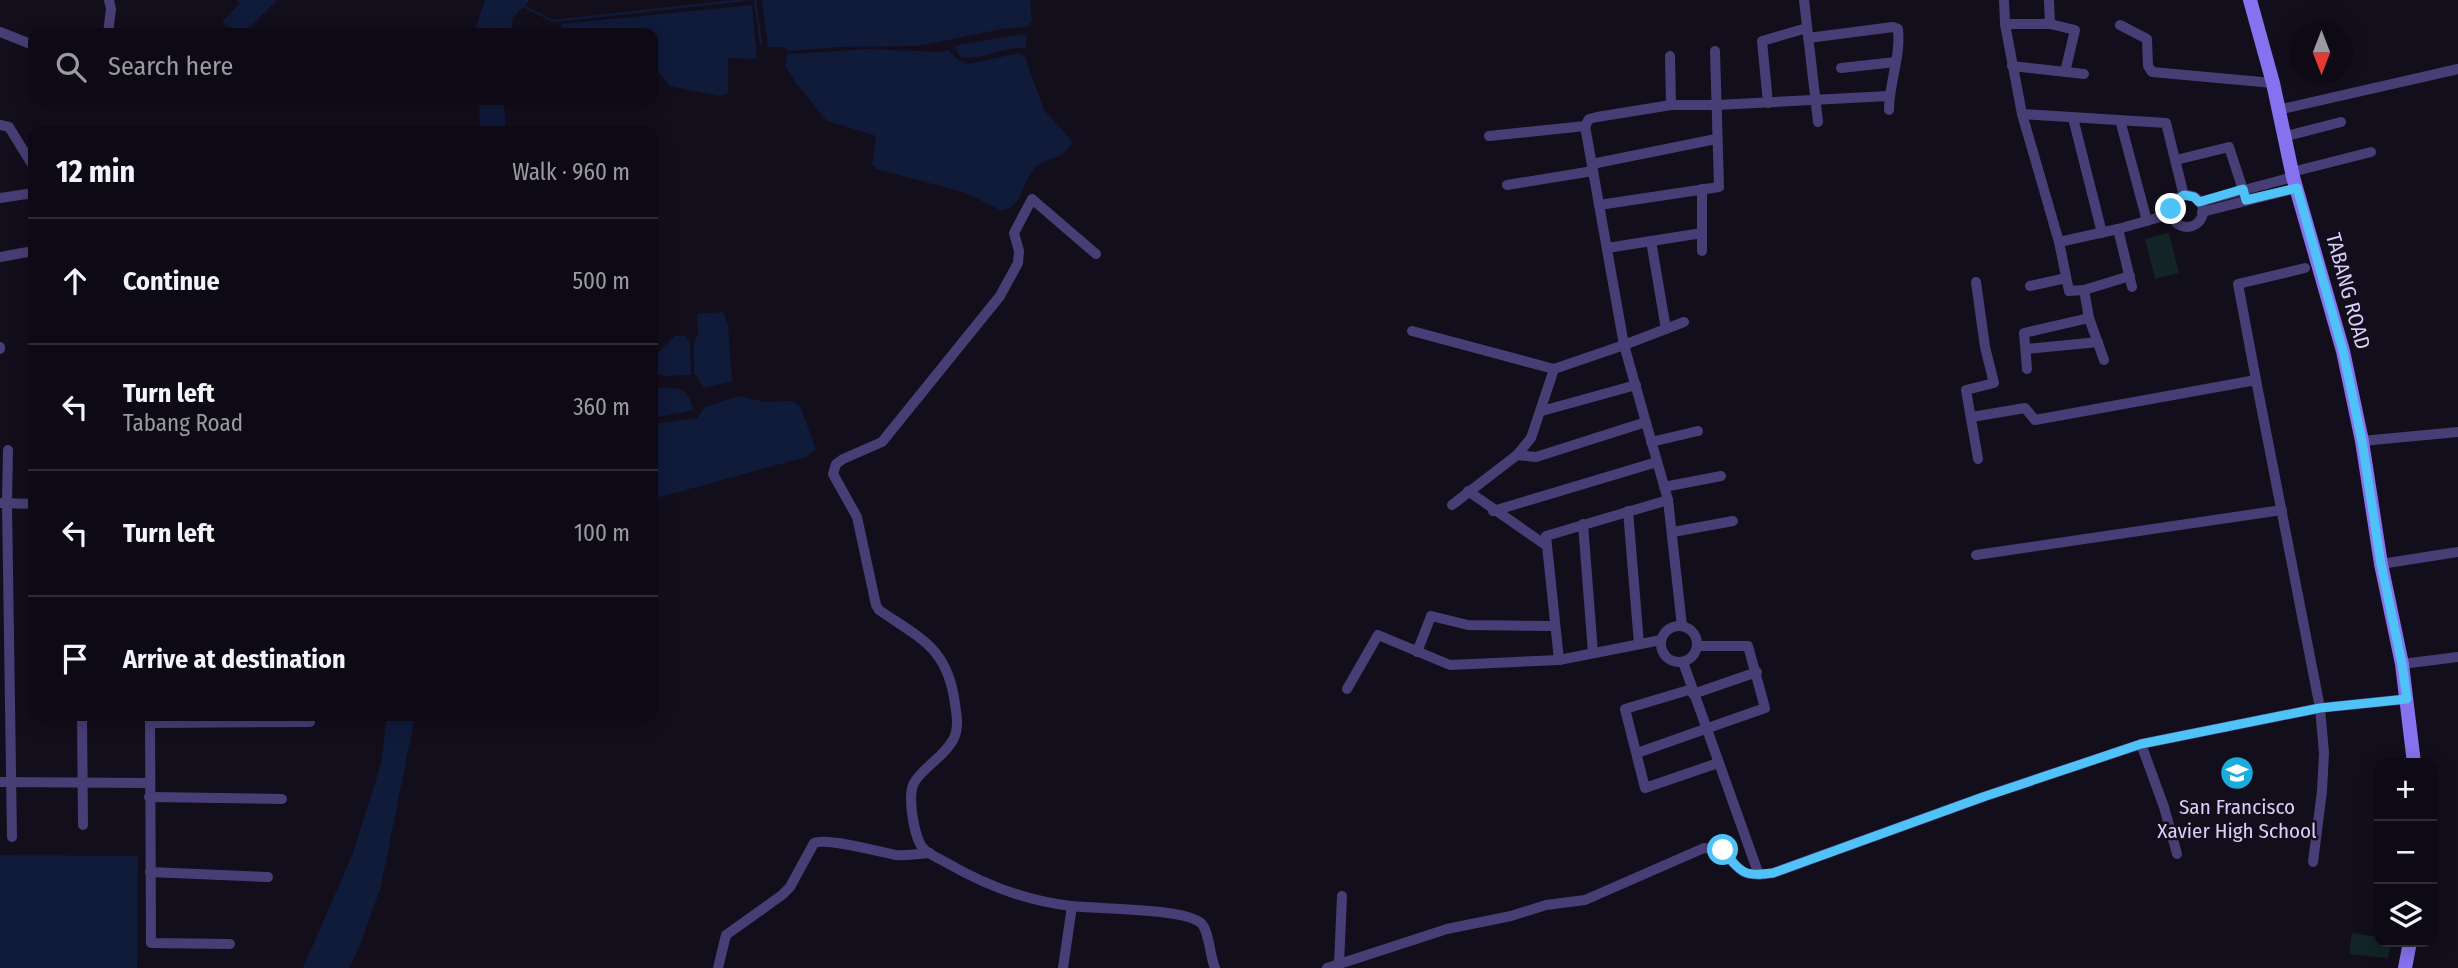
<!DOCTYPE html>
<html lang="en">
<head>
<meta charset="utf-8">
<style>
	body { margin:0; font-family:"Fira Sans Condensed",sans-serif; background:#1c1822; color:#f1f3f6 }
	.controls { position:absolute; right:21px; bottom:21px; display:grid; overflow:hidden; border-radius:14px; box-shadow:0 4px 18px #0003 }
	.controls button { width:63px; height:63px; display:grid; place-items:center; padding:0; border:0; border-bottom:2px solid #2e2b34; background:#0e0a15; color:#f1f3f6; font:35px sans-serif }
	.compass { position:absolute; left:2290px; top:21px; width:63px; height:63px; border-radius:50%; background:#0e0a15; box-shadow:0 4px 18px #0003; rotate:180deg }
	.stop { position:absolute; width:21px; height:21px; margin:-16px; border:5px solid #4fc3f7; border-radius:50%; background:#fff }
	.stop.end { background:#4fc3f7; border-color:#fff; box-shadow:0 2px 7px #0008 }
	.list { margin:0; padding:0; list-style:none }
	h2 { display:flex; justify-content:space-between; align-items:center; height:91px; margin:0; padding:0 28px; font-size:30px }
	h2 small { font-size:23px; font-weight:400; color:#9b9aa0 }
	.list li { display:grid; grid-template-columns:46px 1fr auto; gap:21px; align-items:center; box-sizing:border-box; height:126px; padding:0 28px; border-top:2px solid #2e2b34 }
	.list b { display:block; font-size:26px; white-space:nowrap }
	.list p { margin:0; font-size:23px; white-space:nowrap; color:#9b9aa0 }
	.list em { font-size:23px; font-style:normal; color:#9b9aa0 }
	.icon { flex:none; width:38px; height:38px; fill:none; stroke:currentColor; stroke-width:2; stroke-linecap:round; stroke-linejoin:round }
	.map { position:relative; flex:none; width:2458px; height:968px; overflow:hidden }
	.search { position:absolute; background:#0e0a15; box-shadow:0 4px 18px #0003; left:28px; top:28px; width:630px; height:77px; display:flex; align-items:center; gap:18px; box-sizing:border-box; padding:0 24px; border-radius:14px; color:#9b9aa0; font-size:26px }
	.panel { position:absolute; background:#0e0a15; box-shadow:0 4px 18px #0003; left:28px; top:126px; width:630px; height:595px; border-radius:14px }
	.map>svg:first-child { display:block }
</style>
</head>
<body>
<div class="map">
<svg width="2458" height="968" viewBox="0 0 2458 968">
	<rect width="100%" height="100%" fill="#130e1c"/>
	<!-- green -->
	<g fill="#122426">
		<path d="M2169,233L2179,273L2155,279L2145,239Z"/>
		<path d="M2352,933L2379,937V942H2391L2388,958L2349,954Z"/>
	</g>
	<!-- water -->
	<g fill="#101a39">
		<path d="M236,0H277L244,33H236L222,22L240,3Z"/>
		<path d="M485,0H529V1L498,33H474Z"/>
		<path d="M762,0H1030L1032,21L1027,27L1002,29L918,46L840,47L789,51L782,47H768Z"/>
		<path d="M752,5L757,59L728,58V93L719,96L670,86L653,66V33H561L562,24Z"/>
		<path d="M1023,34L1026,36V48C1003,46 983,61 960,57L954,46Z"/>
		<path d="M869,49L940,52L949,50L956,58L968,64L1019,53L1025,57L1044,110L1073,142C1060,164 1046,155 1034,169C1020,184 1026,203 1002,211L966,193L876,169L872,164L876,139L874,135L827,121L798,86L785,66L787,54Z"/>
		<path d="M479,100H504L506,131H480Z"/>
		<path d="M723,312L728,325L732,381L705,388C700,385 700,378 694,374V342L698,334L697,314Z"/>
		<path d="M675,336H686L690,343L691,375L667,376L653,373V357Z"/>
		<path d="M653,387C676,389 688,384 693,410L653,418Z"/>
		<path d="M739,396L764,402L792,401L800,406L816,449L806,457L653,499V424L697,418L705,407Z"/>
		<path d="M387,716H415L381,886L360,945L349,968H303L353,853L381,764Z"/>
		<path d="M0,855L138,856L137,968H0Z"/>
	</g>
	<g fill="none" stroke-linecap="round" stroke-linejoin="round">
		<!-- stream -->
		<g stroke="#101a39" stroke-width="2.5">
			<path d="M755,0L761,44"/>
			<path d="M521,5L553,21L744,0"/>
		</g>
		<!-- river -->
		<path stroke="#101a39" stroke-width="18" d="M502,33L506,0"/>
		<!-- minor -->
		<g stroke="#483e76" stroke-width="10">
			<path d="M1804,0L1818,122"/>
			<path d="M2004,0L2005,24L2022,114L2166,123L2184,196"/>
			<path d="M2049,0L2050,24"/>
			<path d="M2005,24H2050L2075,30L2065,72"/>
			<path d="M2120,25L2147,39L2148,66L2152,72L2273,83"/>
			<path d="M0,32L33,45"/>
			<path d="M108,33L111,9L109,0"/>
			<path d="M1808,38L1893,27L1898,29C1901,57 1889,83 1889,110"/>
			<path d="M1670,56L1671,105"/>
			<path d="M2012,66L2084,74"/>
			<path d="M1841,68L1896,62"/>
			<path d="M1768,103L1762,41L1807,28"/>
			<path d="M2278,110L2458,69"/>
			<path d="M2022,114L2059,242L2069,291L2084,290L2130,276"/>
			<path d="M2073,118L2102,233"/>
			<path d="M2120,120L2147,221"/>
			<path d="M0,125L9,127L33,166"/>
			<path d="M1585,126L1624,345L1668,500L1682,626"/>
			<path d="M1489,136L1585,126L1589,119L1597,117L1671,105H1717L1889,96"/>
			<path d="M2283,137L2341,122"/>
			<path d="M2176,160L2229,147L2246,199"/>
			<path d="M1592,164L1716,139"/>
			<path d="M2292,172L2371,152"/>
			<path d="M1507,185L1593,171"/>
			<circle cx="2187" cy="211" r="16"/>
			<path d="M0,198L33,193"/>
			<path d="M2199,202L2293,177"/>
			<path d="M1599,205L1719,187L1715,51"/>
			<path d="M2202,212L2297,188"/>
			<path d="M2118,229L2132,287"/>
			<path d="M1651,241L1666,329"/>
			<path d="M2059,242L2118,229L2171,214"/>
			<path d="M1607,248L1702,233"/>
			<path d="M1702,251V189"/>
			<path d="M1096,254L1032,199L1014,233L1019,251L1018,263L1000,296L882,442L843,459L836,464L833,474L857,517L876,605L879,610C921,639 948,648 955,704C957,716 959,729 953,740C943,758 922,768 914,783C907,795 914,840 924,849C930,855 940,859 947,863C985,885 1027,901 1071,906C1097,909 1184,908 1201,923C1209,930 1210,957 1215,968"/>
			<path d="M0,257L33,251"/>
			<path d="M1976,282L1985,347L1994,383L1966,390L1978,459"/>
			<path d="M2030,286L2066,278"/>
			<path d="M2084,290L2089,318L2104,360"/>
			<path d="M1412,331L1554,369L1624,345L1684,322"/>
			<path d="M0,347V349"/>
			<path d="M2026,349L2098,342"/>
			<path d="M2027,369L2024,333L2089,318"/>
			<path d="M2256,380L2238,284L2305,268"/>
			<path d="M1542,411L1636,385"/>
			<path d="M1972,417L2025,408L2035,420L2256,380L2320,708L2324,753L2322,791L2313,862"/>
			<path d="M2362,441L2458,432"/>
			<path d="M1651,442L1698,431"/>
			<path d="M8,450L7,503L12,837"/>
			<path d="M1517,455L1536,457L1646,422"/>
			<path d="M1664,487L1721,476"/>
			<path d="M1468,491L1547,546"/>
			<path d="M1,503L33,504"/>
			<path d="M1452,505L1517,455L1531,438L1554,369"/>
			<path d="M1493,511L1657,462"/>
			<path d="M1628,511L1639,644"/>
			<path d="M1583,524L1593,653"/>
			<path d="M1673,532L1733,521"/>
			<path d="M1976,555L2282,510"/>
			<path d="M2381,564L2458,552"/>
			<circle cx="1679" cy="644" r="18"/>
			<path d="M1417,652L1431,616L1468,625L1555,626"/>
			<path d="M1559,660L1546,536L1668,500"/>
			<path d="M1683,662L1759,875"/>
			<path d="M2402,664L2458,657"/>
			<path d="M1347,689L1378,635L1450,665L1559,660L1661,640"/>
			<path d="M1692,689L1625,709L1645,788L1718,763"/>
			<path d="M1693,694L1757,672"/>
			<path d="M82,716L83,825"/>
			<path d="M150,716L151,943L230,944"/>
			<path d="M150,723L310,722"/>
			<path d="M2141,744L2164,807L2177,854"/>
			<path d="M1637,753L1765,708L1748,646H1697"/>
			<path d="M0,782L149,783"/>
			<path d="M149,797L282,799"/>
			<path d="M150,872L268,877"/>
			<path d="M1339,964L1342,896"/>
			<path d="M718,968L726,935L782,895L790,887L814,843C827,837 878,852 896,855C907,856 919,854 930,853"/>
			<path d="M1063,968L1072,906"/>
			<path d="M1327,968L1447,929L1511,916L1546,905L1585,900L1704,848L1723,850C1741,873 1744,878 1773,873L1983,797L2141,744L2320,708L2407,699"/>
		</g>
		<!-- secondary -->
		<g stroke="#8672ee" stroke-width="14">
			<path d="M2250,0L2273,83L2293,177L2343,351L2362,441L2381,564L2402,664L2414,763"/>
			<path d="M2405,968L2410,942"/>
		</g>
	</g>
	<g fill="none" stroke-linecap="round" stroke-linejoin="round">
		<!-- route -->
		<path stroke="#4fc3f7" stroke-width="9" d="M1723,850C1741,873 1744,877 1773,873L1983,797L2141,744L2320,708L2407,699L2402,664L2381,564L2362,441L2343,351L2297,188L2246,200L2243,189L2199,202L2194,197L2184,195L2174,202L2171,209"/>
	</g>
	<!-- icons -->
	<defs>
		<g id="school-disc" transform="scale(1.75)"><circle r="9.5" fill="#1aacda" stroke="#130e1c"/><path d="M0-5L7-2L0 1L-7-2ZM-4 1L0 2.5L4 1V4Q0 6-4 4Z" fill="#fff"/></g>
	</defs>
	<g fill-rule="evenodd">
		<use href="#school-disc" x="2237" y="773"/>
	</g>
	<g text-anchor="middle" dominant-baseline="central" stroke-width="5" stroke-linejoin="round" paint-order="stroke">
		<!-- street labels -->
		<g font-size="21" fill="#dacff9" stroke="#130e1c">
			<text transform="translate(2348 291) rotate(75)">TABANG ROAD</text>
		</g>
		<!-- poi labels -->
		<g font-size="21" fill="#dacff9" stroke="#130e1c">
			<text x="2237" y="807">San Francisco<tspan x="2237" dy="24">Xavier High School</tspan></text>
		</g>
	</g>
</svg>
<div class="controls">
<button>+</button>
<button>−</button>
<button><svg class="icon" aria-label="layers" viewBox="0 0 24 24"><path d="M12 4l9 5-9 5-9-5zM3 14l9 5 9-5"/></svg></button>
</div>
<svg class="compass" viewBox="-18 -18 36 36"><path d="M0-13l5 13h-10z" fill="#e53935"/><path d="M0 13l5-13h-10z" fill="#9b9aa0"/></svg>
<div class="stop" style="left:1723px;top:850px"></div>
<div class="stop end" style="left:2171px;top:209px"></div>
<div class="search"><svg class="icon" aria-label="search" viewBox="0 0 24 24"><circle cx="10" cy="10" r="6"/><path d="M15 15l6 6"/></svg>Search here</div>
<section class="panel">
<h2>12 min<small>Walk · 960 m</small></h2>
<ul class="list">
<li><svg class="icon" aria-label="ahead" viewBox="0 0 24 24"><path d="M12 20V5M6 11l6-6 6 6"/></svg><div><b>Continue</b></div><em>500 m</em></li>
<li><svg class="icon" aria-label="left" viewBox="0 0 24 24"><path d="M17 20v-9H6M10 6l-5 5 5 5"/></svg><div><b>Turn left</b><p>Tabang Road</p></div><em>360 m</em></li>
<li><svg class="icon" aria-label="left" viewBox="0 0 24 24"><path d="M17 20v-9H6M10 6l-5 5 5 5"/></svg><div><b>Turn left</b></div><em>100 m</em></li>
<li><svg class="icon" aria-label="arrive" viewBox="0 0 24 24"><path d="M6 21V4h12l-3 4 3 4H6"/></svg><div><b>Arrive at destination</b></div></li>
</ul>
</section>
</div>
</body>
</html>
